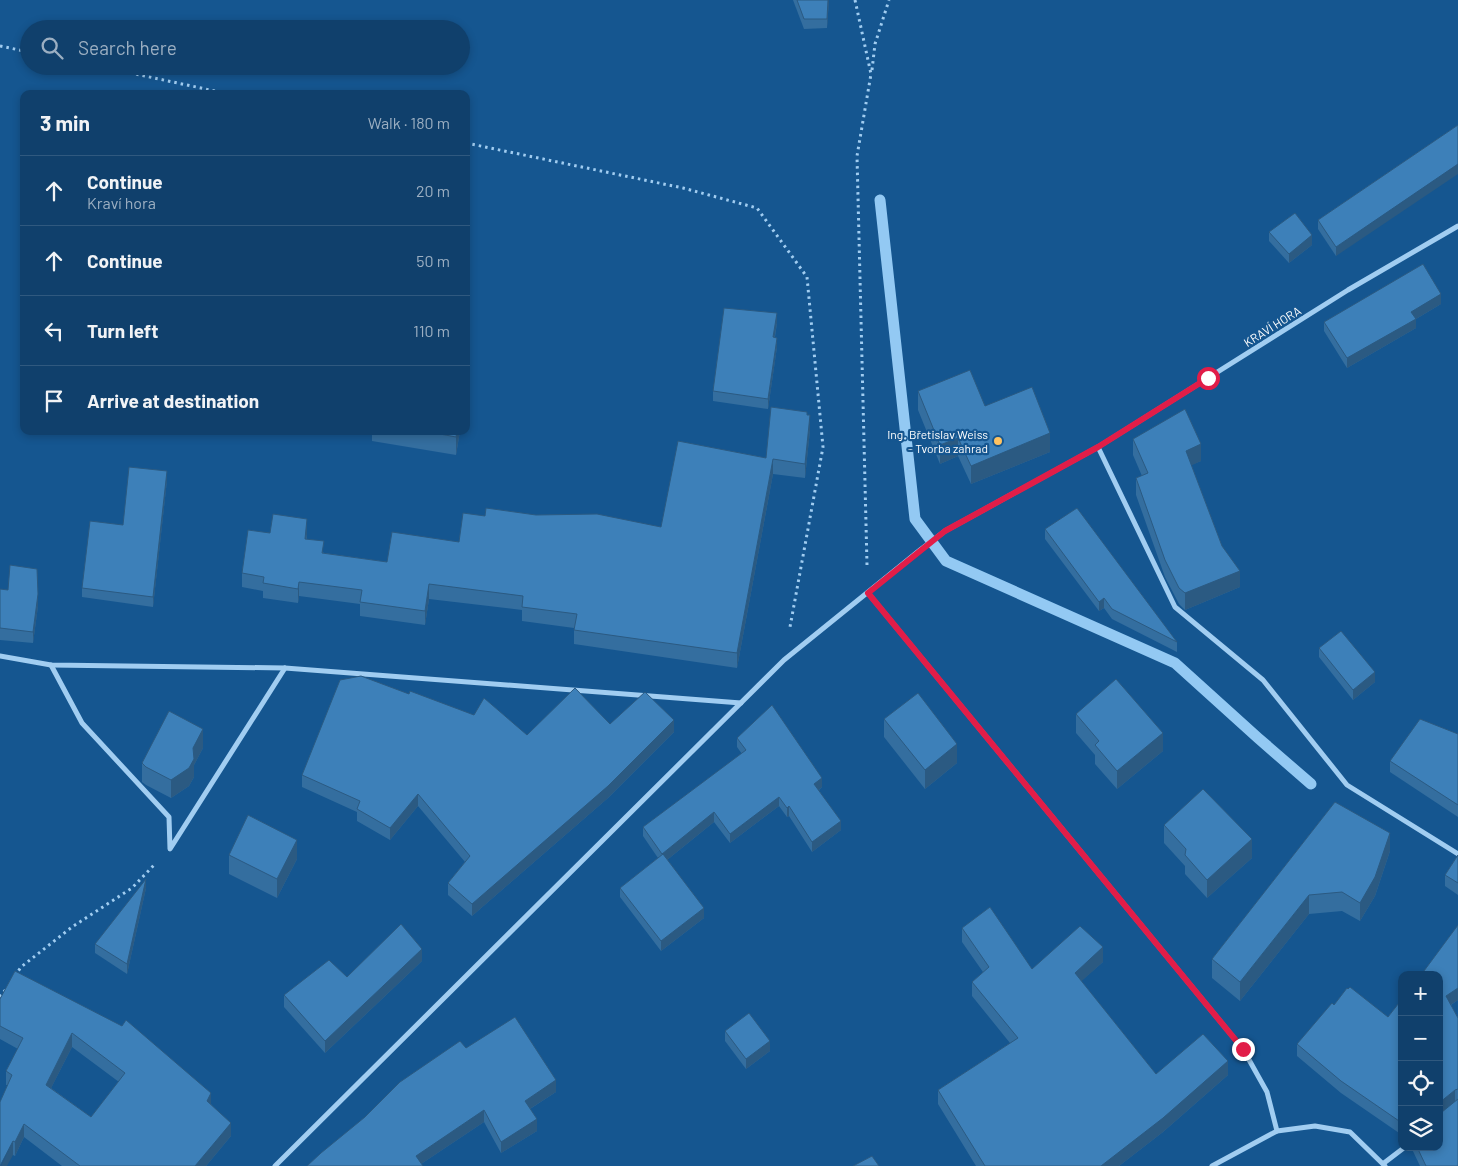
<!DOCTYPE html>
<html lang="en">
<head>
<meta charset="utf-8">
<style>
	body { margin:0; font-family:Barlow,sans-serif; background:#194772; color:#f1f3f6 }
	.controls { position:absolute; right:15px; bottom:15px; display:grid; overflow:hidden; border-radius:10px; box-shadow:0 2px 8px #0003 }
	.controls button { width:45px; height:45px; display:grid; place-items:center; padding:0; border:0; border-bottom:1px solid #30597f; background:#10406c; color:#f1f3f6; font:25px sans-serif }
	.stop { position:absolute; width:15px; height:15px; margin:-11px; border:4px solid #e11d48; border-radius:50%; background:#fff }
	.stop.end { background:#e11d48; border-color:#fff; box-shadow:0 1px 5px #0008 }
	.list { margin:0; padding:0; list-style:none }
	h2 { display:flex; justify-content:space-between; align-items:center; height:65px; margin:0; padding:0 20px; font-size:21px }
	h2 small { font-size:16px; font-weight:400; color:#9cafc2 }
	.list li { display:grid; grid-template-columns:32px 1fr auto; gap:15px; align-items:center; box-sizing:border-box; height:70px; padding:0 20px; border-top:1px solid #30597f }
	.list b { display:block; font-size:19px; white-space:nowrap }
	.list p { margin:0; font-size:16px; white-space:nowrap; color:#9cafc2 }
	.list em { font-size:16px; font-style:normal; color:#9cafc2 }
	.icon { flex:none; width:28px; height:28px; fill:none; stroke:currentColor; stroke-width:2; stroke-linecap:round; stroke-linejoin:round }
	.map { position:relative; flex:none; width:1458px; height:1166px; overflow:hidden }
	.search { position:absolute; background:#10406c; box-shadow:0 2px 8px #0003; left:20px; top:20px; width:450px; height:55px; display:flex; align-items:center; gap:12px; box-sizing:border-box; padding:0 18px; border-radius:28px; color:#9cafc2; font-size:19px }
	.panel { position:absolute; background:#10406c; box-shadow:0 2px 8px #0003; left:20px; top:90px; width:450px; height:345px; border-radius:10px }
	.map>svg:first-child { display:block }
</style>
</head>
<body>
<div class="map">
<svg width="1458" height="1166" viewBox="0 0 1458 1166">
	<rect width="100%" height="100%" fill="#155690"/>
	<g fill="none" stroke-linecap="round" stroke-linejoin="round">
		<!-- stream -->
		<path stroke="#93c9f3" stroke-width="11" d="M880,200L915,519L946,561L1175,663L1258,738L1311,784"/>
		<!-- path -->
		<g stroke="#a1cdf1" stroke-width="3" stroke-dasharray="2.5 4" stroke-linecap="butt">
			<path d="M855,0L871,74L857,156L867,565"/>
			<path d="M0,46L29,52"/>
			<path d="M98,66L229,94"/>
			<path d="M872,70L875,44L889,0"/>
			<path d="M466,143L683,188L757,208L807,277L823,447L790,627"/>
			<path d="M15,976L21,967L72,927L132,888L156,863"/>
			<path d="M0,997L6,989"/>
		</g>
		<!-- minor -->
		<g stroke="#a1cdf1" stroke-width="5">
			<path d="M1098,447L1175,607L1263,680L1347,785L1458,854"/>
			<path d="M868,593L1243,1049L1267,1092L1277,1131"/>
			<path d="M0,656L51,665L285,668L741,703"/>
			<path d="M51,665L82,723L169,817L170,849L285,668"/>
			<path d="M1384,1163L1405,1147"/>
			<path d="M275,1166L784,660L920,550L945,531L1098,447L1348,290L1458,226"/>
			<path d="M1212,1166L1277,1131L1315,1126L1350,1132L1385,1166"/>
		</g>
	</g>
	<!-- wall -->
	<g fill="#346e9f" fill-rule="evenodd">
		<path d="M793,0H829L827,28L804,29Z"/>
		<path d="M1458,125L1336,256L1318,229V220Z"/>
		<path d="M1269,232L1312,245L1289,263L1269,241Z"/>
		<path d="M1441,304L1416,319V328L1347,368L1324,331V322Z"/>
		<path d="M777,323L775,337L777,347L768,409L713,401V391Z"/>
		<path d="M918,391L985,406L1050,452L971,484L958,456L940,464L918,410Z"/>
		<path d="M807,415L810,430L805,478L773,474L737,668L574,644V628L522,621V610L429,599L425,625L360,616V604L299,596L298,603L263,598V591L242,587V573L270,533L307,534V539L324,553L387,562L459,542L485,516L536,515L661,527L766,458Z"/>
		<path d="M372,431H460L456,455L372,441Z"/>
		<path d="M1133,439L1201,461L1191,465L1222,546L1240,587L1185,610L1179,604L1165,577L1136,495V478L1142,476L1133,455Z"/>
		<path d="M167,480L153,607L82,597V588Z"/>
		<path d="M1045,529L1177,642V652L1112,619L1104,608L1099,611L1045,539Z"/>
		<path d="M0,589L38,606L33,643L0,640Z"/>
		<path d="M1319,648L1375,682L1353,700L1319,657Z"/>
		<path d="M409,694L527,735L610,724L674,732L608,798L472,916L448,895V883L465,862L418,806L390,840L357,821V812L302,787V775Z"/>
		<path d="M1076,714L1163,751L1117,789L1095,764V755L1076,733Z"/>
		<path d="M884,719L957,763L925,789L884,737Z"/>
		<path d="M1458,734V817L1390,772V761Z"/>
		<path d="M737,738L822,787L819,790L841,830L812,852L789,816L787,817L779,806L730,843L714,822L667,860L704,918L661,951L620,897V888L658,858L643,836V827L742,754L737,747Z"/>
		<path d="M203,748L194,765V777L189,786L171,798L146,785L142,782V763Z"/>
		<path d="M1335,802L1390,851L1375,896L1360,921L1342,911L1309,914L1240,1001L1212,978V959Z"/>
		<path d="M1164,825L1252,858L1207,898L1185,874V866L1164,843Z"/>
		<path d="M229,855L297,859L277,898L229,874Z"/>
		<path d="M1458,855V895L1445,886V875Z"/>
		<path d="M146,888L127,974L95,953V944Z"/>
		<path d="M1458,925V1000L1451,1005L1458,1018V1166H1420L1411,1147H1439V975Z"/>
		<path d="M962,928L1032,969L1103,962L1081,981L1156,1074L1228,1075L1163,1132L1119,1166H976L938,1104V1090L1010,1043L972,996V982L983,972L962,942Z"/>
		<path d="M422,961L325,1053L284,1007V995Z"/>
		<path d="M15,971L211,1104L231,1136L206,1166H62L24,1137L15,1156L13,1155L8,1085H6V1071L18,1049L0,1039V999ZM72,1047L119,1082L91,1117L51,1088Z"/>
		<path d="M1402,999V1135L1341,1093L1297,1056V1044L1334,1005L1388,1017Z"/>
		<path d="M725,1031L770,1051L746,1069L725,1041Z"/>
		<path d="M466,1048L556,1092L530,1109L537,1131L501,1153L484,1122L421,1164L307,1166Z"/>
	</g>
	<!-- shaded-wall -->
	<g fill="#2b5a82">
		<path d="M828,0H829L827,28V19Z"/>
		<path d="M1458,164V174L1336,256V247Z"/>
		<path d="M1312,235V245L1289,263V254Z"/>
		<path d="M1441,294V304L1416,319V328L1347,368V358L1411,312Z"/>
		<path d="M777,313V323L773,346V337Z"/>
		<path d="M777,338V347L768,409V399Z"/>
		<path d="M810,415V430L805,478V464Z"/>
		<path d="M457,431H460L456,455V437Z"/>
		<path d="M1050,433V452L971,484V466Z"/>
		<path d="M958,438V456L940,464V445Z"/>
		<path d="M1201,444V461L1186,468V451Z"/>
		<path d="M773,459V474L737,668V653Z"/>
		<path d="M167,471V480L153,607V597Z"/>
		<path d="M307,519V534L305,553V539Z"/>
		<path d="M1240,571V587L1185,610V593Z"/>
		<path d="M299,582V596L298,603V589Z"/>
		<path d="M429,584V599L425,625V611Z"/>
		<path d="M38,594V606L33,643V632Z"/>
		<path d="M1104,598V608L1099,611V602Z"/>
		<path d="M1375,672V682L1353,700V690Z"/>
		<path d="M674,720V732L608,798L472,916V904Z"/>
		<path d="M203,729V748L194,765V777L189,786L171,798V780L193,748Z"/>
		<path d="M1163,733V751L1117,789V771Z"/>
		<path d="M957,744V763L925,789V770Z"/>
		<path d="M822,778V787L814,794V784Z"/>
		<path d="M418,794V806L390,840V828Z"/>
		<path d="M779,797V806L730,843V834Z"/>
		<path d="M789,806V816L787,817V808Z"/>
		<path d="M714,812V822L662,864V854Z"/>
		<path d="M841,821V830L812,852V842Z"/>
		<path d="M1390,833V851L1375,896L1360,921V903Z"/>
		<path d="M1252,839V858L1207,898V880Z"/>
		<path d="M297,840V859L277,898V879Z"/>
		<path d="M146,879V888L127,974V964Z"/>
		<path d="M1309,895V914L1240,1001V982Z"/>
		<path d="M704,908V918L661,951V941Z"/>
		<path d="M1103,947V962L1075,987V973Z"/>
		<path d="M422,949V961L325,1053V1041Z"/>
		<path d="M1458,988V1000L1446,1008V996Z"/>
		<path d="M72,1033V1047L46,1098V1085Z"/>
		<path d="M770,1041V1051L746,1069V1059Z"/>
		<path d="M1228,1061V1075L1163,1132L1119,1166H1101Z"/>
		<path d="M556,1080V1092L525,1112V1101Z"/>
		<path d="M1455,1090V1102L1439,1114V1103Z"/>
		<path d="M211,1093V1106L207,1101Z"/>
		<path d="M484,1110V1122L418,1166L416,1156Z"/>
		<path d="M537,1119V1131L501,1153V1142Z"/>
		<path d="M231,1123V1136L206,1166H195Z"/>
		<path d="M24,1124V1137L15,1156V1142Z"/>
		<path d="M13,1141V1155L7,1166H1Z"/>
	</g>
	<!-- building -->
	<g fill="#3d80b9" stroke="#2b5a82" fill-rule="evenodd">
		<path d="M797,0H828L827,19H804Z"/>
		<path d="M1458,125V164L1336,247L1318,220Z"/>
		<path d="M1295,213L1312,235L1289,254L1269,232Z"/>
		<path d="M1423,264L1441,294L1411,312L1416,319L1347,358L1324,322Z"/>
		<path d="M724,308L777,313L773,337L777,338L768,399L713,391Z"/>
		<path d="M970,370L985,406L1032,387L1050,433L971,466L958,438L940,445L918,391Z"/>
		<path d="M771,407L807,412V415H810L805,464L773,459L737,653L574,630L577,614L522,607L523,596L429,584L425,611L360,602L362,590L299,582L298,589L263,583L264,577L242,573L248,530L270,533L273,514L307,519L305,539L324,541L322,553L387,562L392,532L459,542L463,513L485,516L486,508L536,515L597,514L661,527L678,441L766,458Z"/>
		<path d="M1185,409L1201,444L1186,451L1222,546L1240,571L1185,593L1179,588L1165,560L1136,478L1148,473L1133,439Z"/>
		<path d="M424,431H457L456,437Z"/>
		<path d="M129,467L167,471L153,597L82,588L90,521L123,525Z"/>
		<path d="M1077,508L1177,642L1112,609L1104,598L1099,602L1045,529Z"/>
		<path d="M10,565L37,569L38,594L33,632L0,628V589L8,590Z"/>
		<path d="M1341,631L1375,672L1353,690L1319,648Z"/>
		<path d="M361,676L409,694L410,691L474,715L484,698L527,735L575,688L610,724L645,692L674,720L608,786L472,904L448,883L470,856L418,794L390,828L357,809L360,801L302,775L340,680Z"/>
		<path d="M1116,679L1163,733L1117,771L1095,745L1099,741L1076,714Z"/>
		<path d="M918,693L957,744L925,770L884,719Z"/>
		<path d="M772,705L822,778L814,784L841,821L812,842L789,806L787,808L779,797L730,834L714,812L662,854L643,827L746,750L737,738Z"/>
		<path d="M169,711L203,729L193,748L194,759L189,768L171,780L146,767L142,763Z"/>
		<path d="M1420,719L1458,734V805L1390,761Z"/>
		<path d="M1203,789L1252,839L1207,880L1185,855L1186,849L1164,825Z"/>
		<path d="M1335,802L1390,833L1375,877L1360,903L1342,892L1309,895L1240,982L1212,959Z"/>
		<path d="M248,815L297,840L277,879L229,855Z"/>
		<path d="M663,854L704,908L661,941L620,888Z"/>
		<path d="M1458,855V883L1445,875Z"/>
		<path d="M146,879L127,964L95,944Z"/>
		<path d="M990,907L1032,969L1080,926L1103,947L1075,973L1156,1074L1203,1034L1228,1061L1163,1118L1101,1166H985L938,1090L1018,1038L972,982L989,967L962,928Z"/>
		<path d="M401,924L422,949L325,1041L284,995L329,960L347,977Z"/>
		<path d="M1458,925V988L1446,996L1458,1018V1089L1455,1090L1439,1103V975H1421Z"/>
		<path d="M15,971L122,1026L126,1020L211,1093L207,1101L231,1123L195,1166H80L24,1124L15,1142L13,1141L0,1166V1102L12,1075L6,1071L23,1038L0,1026V999ZM72,1033L125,1073L91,1117L46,1085Z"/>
		<path d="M1350,987L1388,1017L1402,999V1123L1341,1081L1297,1044L1332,1003L1334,1005L1347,988L1348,989Z"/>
		<path d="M749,1013L770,1041L746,1059L725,1031Z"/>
		<path d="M515,1017L556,1080L525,1101L537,1119L501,1142L484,1110L416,1156L423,1166H307L321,1153L365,1117L400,1082L460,1041L466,1048Z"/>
		<path d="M1458,1099V1166H1426L1417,1147H1439V1112H1442Z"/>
		<path d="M872,1156L879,1166H853Z"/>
	</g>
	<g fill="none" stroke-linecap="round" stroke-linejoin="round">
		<!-- route -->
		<path stroke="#e11d48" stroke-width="6" d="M1208,378L1098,447L945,531L868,593L1243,1049"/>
	</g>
	<!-- markers -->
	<circle fill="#ffc261" stroke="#155690" stroke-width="2" cx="998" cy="441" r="5"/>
	<g text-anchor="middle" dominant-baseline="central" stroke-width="4.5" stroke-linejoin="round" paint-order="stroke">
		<!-- street labels -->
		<g font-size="12" fill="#fff" stroke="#155690">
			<text transform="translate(1272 326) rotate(-32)">KRAVÍ HORA</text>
		</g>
		<!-- poi labels -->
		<g font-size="12" fill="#fff" stroke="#155690" text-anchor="end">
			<text x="988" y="434">Ing. Břetislav Weiss<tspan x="988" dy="14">- Tvorba zahrad</tspan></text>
		</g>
	</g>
</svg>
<div class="controls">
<button>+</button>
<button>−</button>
<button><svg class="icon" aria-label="locate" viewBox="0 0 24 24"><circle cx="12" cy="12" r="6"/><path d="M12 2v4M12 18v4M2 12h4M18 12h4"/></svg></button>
<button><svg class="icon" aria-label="layers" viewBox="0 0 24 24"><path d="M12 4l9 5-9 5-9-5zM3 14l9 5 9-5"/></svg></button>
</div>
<div class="stop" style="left:1208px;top:378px"></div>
<div class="stop end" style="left:1243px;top:1049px"></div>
<div class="search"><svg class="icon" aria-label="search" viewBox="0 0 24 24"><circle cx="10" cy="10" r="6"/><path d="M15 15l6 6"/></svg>Search here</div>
<section class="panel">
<h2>3 min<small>Walk · 180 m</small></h2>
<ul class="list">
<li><svg class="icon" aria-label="ahead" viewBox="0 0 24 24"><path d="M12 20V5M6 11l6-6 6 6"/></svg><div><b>Continue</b><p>Kraví hora</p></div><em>20 m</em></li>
<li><svg class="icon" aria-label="ahead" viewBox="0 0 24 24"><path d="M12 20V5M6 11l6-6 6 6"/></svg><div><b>Continue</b></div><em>50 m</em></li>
<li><svg class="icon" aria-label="left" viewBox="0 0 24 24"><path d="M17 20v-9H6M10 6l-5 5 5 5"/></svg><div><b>Turn left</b></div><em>110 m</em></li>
<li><svg class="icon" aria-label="arrive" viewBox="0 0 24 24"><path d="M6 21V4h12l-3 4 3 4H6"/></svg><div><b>Arrive at destination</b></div></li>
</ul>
</section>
</div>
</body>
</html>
